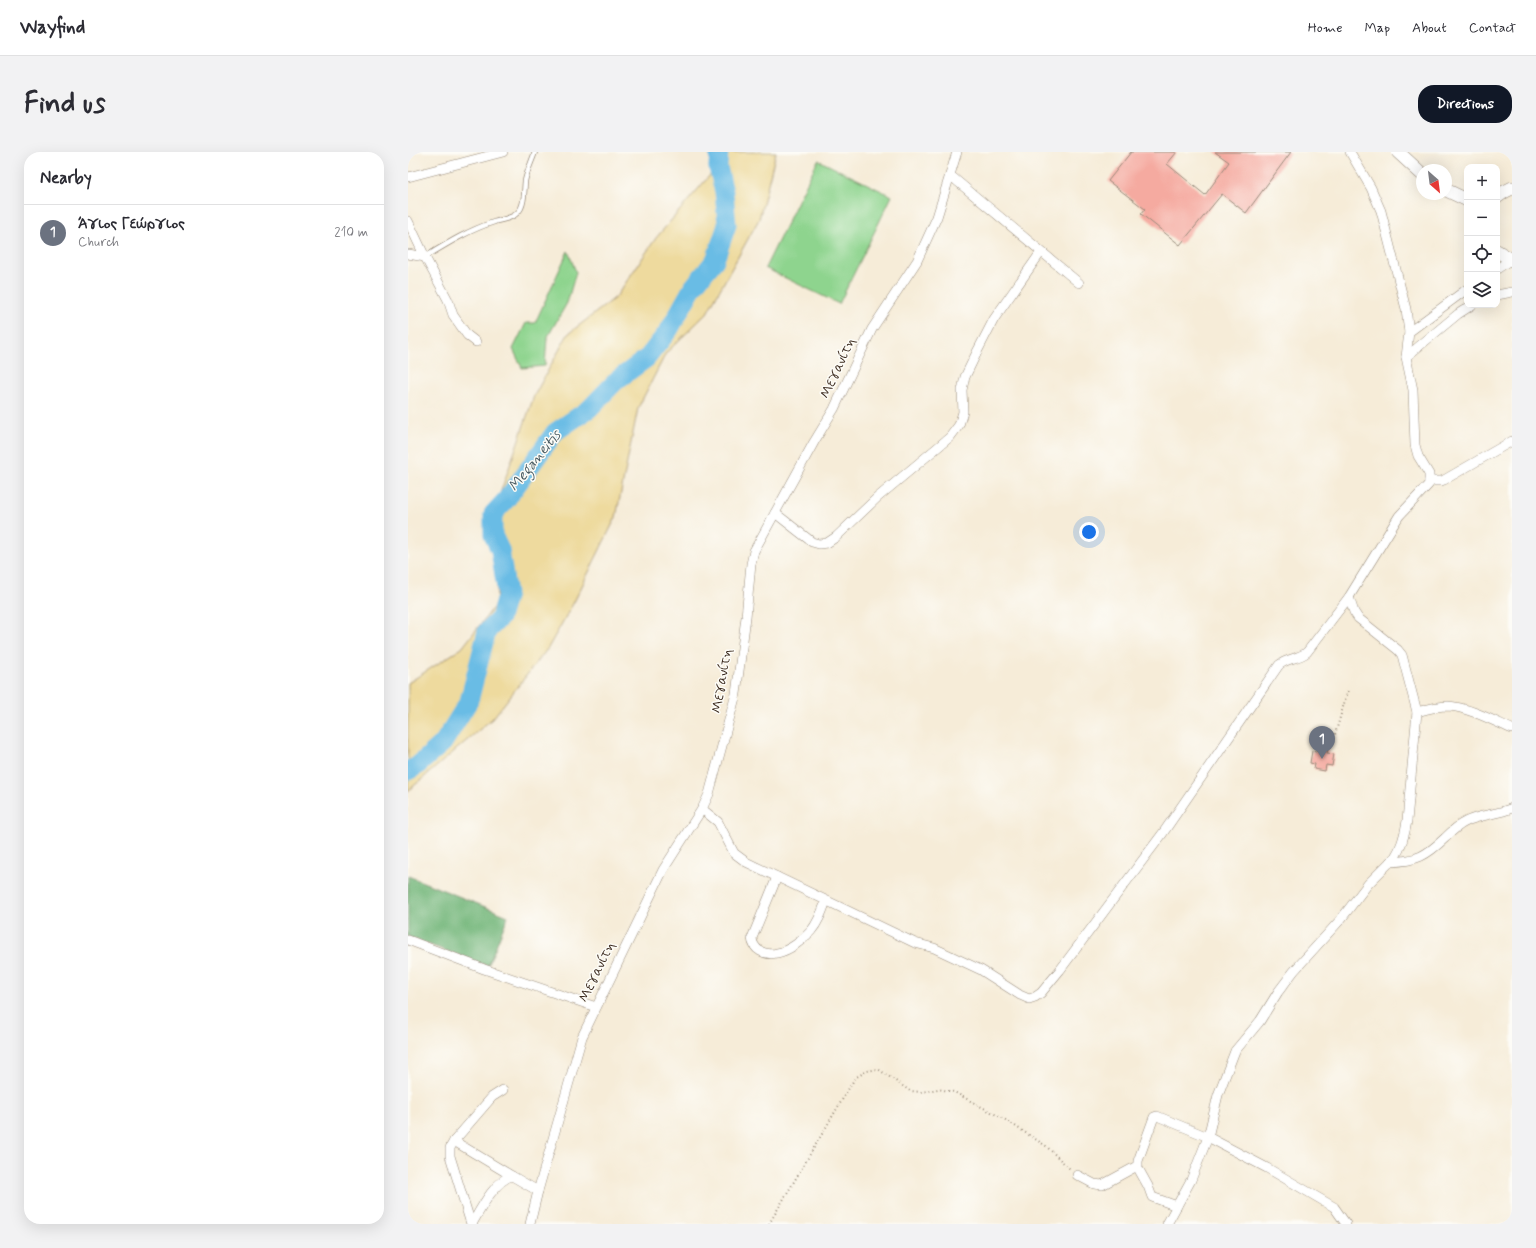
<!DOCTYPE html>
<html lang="en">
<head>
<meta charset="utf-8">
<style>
	body { margin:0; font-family:Mynerve,sans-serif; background:#f2f2f3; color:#2b2b33 }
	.controls { position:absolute; right:12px; top:12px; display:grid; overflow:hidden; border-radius:8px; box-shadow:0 4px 16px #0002 }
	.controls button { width:36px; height:36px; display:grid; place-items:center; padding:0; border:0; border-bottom:1px solid #e1e1e2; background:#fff; color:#2b2b33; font:20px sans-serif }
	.compass { position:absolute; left:1008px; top:12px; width:36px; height:36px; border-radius:50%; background:#fff; box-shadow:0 4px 16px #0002; rotate:152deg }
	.you { position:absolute; left:681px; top:380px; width:14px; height:14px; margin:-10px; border:3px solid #fff; border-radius:50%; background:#1a73e8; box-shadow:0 0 0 6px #1a73e833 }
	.badge { display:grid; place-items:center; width:26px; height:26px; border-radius:50%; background:#111827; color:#fff; font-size:13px; font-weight:700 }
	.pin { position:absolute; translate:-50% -33px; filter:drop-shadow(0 1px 2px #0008) }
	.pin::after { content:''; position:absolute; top:21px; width:14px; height:12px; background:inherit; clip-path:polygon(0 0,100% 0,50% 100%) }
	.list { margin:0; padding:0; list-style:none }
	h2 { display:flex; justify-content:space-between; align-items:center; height:52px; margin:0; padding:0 16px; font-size:17px }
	h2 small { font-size:13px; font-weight:400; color:#7c7c81 }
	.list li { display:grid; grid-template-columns:26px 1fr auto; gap:12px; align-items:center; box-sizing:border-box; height:56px; padding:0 16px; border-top:1px solid #e1e1e2 }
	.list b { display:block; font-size:15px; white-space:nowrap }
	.list p { margin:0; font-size:13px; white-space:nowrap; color:#7c7c81 }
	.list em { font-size:13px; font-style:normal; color:#7c7c81 }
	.icon { flex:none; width:22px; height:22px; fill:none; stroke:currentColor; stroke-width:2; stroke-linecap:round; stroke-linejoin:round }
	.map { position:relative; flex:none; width:1104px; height:1072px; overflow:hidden; border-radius:16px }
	header { display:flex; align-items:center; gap:24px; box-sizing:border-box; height:56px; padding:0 20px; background:#fff; border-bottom:1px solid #e1e1e2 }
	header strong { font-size:19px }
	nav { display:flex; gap:22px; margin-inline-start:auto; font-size:14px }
	.intro { display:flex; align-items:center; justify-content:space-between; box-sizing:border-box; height:96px; padding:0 24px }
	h1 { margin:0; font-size:28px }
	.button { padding:10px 18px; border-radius:16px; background:#111827; color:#fff; font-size:14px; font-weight:700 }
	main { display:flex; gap:24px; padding:0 24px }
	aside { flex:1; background:#fff; border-radius:16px; box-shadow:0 4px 16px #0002 }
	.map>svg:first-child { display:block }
</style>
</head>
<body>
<header>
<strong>Wayfind</strong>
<nav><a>Home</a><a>Map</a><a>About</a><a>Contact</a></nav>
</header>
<div class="intro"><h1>Find us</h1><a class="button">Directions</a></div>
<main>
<aside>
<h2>Nearby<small></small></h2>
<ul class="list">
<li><span class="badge" style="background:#6b7280">1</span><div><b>Άγιος Γεώργιος</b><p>Church</p></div><em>210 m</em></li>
</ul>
</aside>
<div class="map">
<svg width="1104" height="1072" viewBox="0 0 1104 1072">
	<rect width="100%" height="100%" fill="#fdfcf7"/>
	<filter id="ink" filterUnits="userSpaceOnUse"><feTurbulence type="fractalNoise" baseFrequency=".025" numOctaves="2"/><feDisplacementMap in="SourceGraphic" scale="8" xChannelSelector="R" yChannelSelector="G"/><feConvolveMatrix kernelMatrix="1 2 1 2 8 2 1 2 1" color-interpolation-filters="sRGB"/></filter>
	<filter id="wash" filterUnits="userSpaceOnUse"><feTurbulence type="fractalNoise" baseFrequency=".012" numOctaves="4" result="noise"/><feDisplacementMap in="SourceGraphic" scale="16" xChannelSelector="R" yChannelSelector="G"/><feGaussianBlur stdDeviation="0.9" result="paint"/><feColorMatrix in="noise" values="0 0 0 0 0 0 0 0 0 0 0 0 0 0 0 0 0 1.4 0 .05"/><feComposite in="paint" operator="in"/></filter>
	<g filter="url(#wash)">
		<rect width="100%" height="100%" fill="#f6ecd8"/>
		<!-- green -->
		<g fill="#8ed48e" stroke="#647f56">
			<path d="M410,8L484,44L431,152L357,116Z"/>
			<path d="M160,99L168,120L159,151L139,186L137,214L114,216L105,197L118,171H127Z"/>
		</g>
		<!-- forest -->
		<path fill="#72b679" stroke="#56704c" d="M0,724L100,764L80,814L0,785Z"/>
		<!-- sand -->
		<path fill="#eeda9e" stroke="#94825e" d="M311,0H368L351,67L299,161L258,201L230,256L208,365L166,450L140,496L85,566L0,639V531L54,496L88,452L92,398L85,362L126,244L160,182L208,145L248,86L309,15Z"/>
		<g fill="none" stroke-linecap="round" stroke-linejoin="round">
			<!-- river -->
			<path stroke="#69bce5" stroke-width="19" d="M0,619L9,614L35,591L61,549L79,479L92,466L99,442L92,398L85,383V362L98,348L147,280L181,257L209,228L239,206L261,178L285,135L307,108L319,73L316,40L310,15L311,0"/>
		</g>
		<g id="blocks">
			<!-- building -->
			<g fill="#f5aaa0">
				<path d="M723,0H769L759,12L797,43L821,10L807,0H883L838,61L814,42L772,93L733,62L737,57L700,29Z"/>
				<path d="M909,594L920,596L919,601L926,602L924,614L918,613L917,619L906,617L907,612L902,611L904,599L908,600Z"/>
			</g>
		</g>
	</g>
	<g filter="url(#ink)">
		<use href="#blocks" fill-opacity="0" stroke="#988b7b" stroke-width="1"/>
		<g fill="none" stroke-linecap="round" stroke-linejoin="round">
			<!-- lane casing -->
			<g stroke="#988b7b" stroke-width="6">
				<path id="lane" d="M17,105C40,91 61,78 86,70C96,67 108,66 113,56C117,48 116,38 117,29C119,19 124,9 127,0"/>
			</g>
			<!-- street casing -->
			<g stroke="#988b7b" stroke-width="10">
				<g id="street">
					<path d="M543,24L671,131"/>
					<path d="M0,25L95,0"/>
					<path d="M0,69L17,105L0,102"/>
					<path d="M17,105L40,148L45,163L59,183L68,190"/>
					<path d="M1089,117L1102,108"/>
					<path d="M1089,143L1104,140"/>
					<path d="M1001,180L1059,137"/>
					<path d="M998,205L1050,162L1064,153"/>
					<path d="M1021,329H1033L1036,328L1104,289"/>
					<path d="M367,361L404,390L411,392L419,391L428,385L470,345L542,285L551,273L555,260L554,238L557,225L570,198L586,167L633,100"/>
					<path d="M941,445L946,460L950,466L990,498L994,503L1009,560"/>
					<path d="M294,657L310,670L326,701L338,710L507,791L526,796L573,818L612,843L621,847L627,845L633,841L652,818L755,681L871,513C879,506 891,507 899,500L941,445L991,364L1021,332V322L1010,304L1007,293L1005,238L998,205L1001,180L998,157L973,59L963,36L942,0"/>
					<path d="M982,710C1009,709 1018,704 1037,686C1043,680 1049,674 1057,670C1072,662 1089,663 1104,656"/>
					<path d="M369,725L344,786C345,798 357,804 369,801C381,799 395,788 403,779C410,771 414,760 418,749"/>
					<path d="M0,788L76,817L188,855"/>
					<path d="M46,989L104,1024"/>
					<path d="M669,1023L686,1032L694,1033L729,1014"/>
					<path d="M769,1054L744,1045L740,1034L730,1016V1009L746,965L749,964L800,985L859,1016L926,1055L938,1072"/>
					<path d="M63,1072L42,1004V996L46,989L84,945L95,938"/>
					<path d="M64,1072C72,1058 87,1028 104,1024L130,1039"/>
					<path d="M122,1072L130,1039L174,885L255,718L294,657L301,642L328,542L338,465L343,412L346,399L406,290L426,257L464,177L509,109L529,65L549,0"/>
					<path d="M759,1072L783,1028L800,985L810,943L827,899L852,869L870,840L886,819L933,767L960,732L987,705C994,694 997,682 999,669L1009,560C1019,557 1029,554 1040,554C1060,555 1086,569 1104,577"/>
				</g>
			</g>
			<!-- secondary casing -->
			<g stroke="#988b7b" stroke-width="14">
				<g id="secondary">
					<path d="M990,0L1014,22"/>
					<path d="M1038,38L1059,48"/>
					<path d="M1089,45L1096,40L1104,36"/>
					<path d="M1089,99L1104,108"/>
				</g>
			</g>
			<!-- path -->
			<g stroke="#988b7b" stroke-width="2" stroke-dasharray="1 3" stroke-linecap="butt">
				<path d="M926,586L940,538"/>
				<path d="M361,1072L447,926L459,919L470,917L502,939L514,940L530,937L546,940L596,967L638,994L662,1017"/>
			</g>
			<!-- lane -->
			<use href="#lane" stroke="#fff" stroke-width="4.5"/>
			<!-- street -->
			<use href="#street" stroke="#fff" stroke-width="9"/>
			<!-- secondary -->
			<use href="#secondary" stroke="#fff" stroke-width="13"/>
		</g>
	</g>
	<g text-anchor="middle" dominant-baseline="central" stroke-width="3" stroke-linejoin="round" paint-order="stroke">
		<!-- street labels -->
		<g font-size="14" fill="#3b2a1e" stroke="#fdfcf7">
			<text transform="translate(430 216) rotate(-65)">Μεγανίτη</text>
			<text transform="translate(314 529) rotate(-80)">Μεγανίτη</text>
			<text transform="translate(189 820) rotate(-64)">Μεγανίτη</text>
		</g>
		<!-- water labels -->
		<g font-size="15" font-style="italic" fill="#4b5d64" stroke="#fdfcf7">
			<text transform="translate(127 309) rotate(-51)">Meganeitis</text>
		</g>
	</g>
</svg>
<div class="controls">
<button>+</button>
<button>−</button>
<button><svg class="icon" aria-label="locate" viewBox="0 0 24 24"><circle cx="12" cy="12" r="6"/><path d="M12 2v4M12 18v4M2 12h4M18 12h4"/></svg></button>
<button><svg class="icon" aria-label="layers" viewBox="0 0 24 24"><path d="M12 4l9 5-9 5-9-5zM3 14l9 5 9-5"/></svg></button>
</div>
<svg class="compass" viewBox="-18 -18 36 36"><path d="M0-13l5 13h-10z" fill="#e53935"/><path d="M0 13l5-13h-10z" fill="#7c7c81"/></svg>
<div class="you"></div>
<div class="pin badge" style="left:914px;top:607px;background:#6b7280">1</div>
</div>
</main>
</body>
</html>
